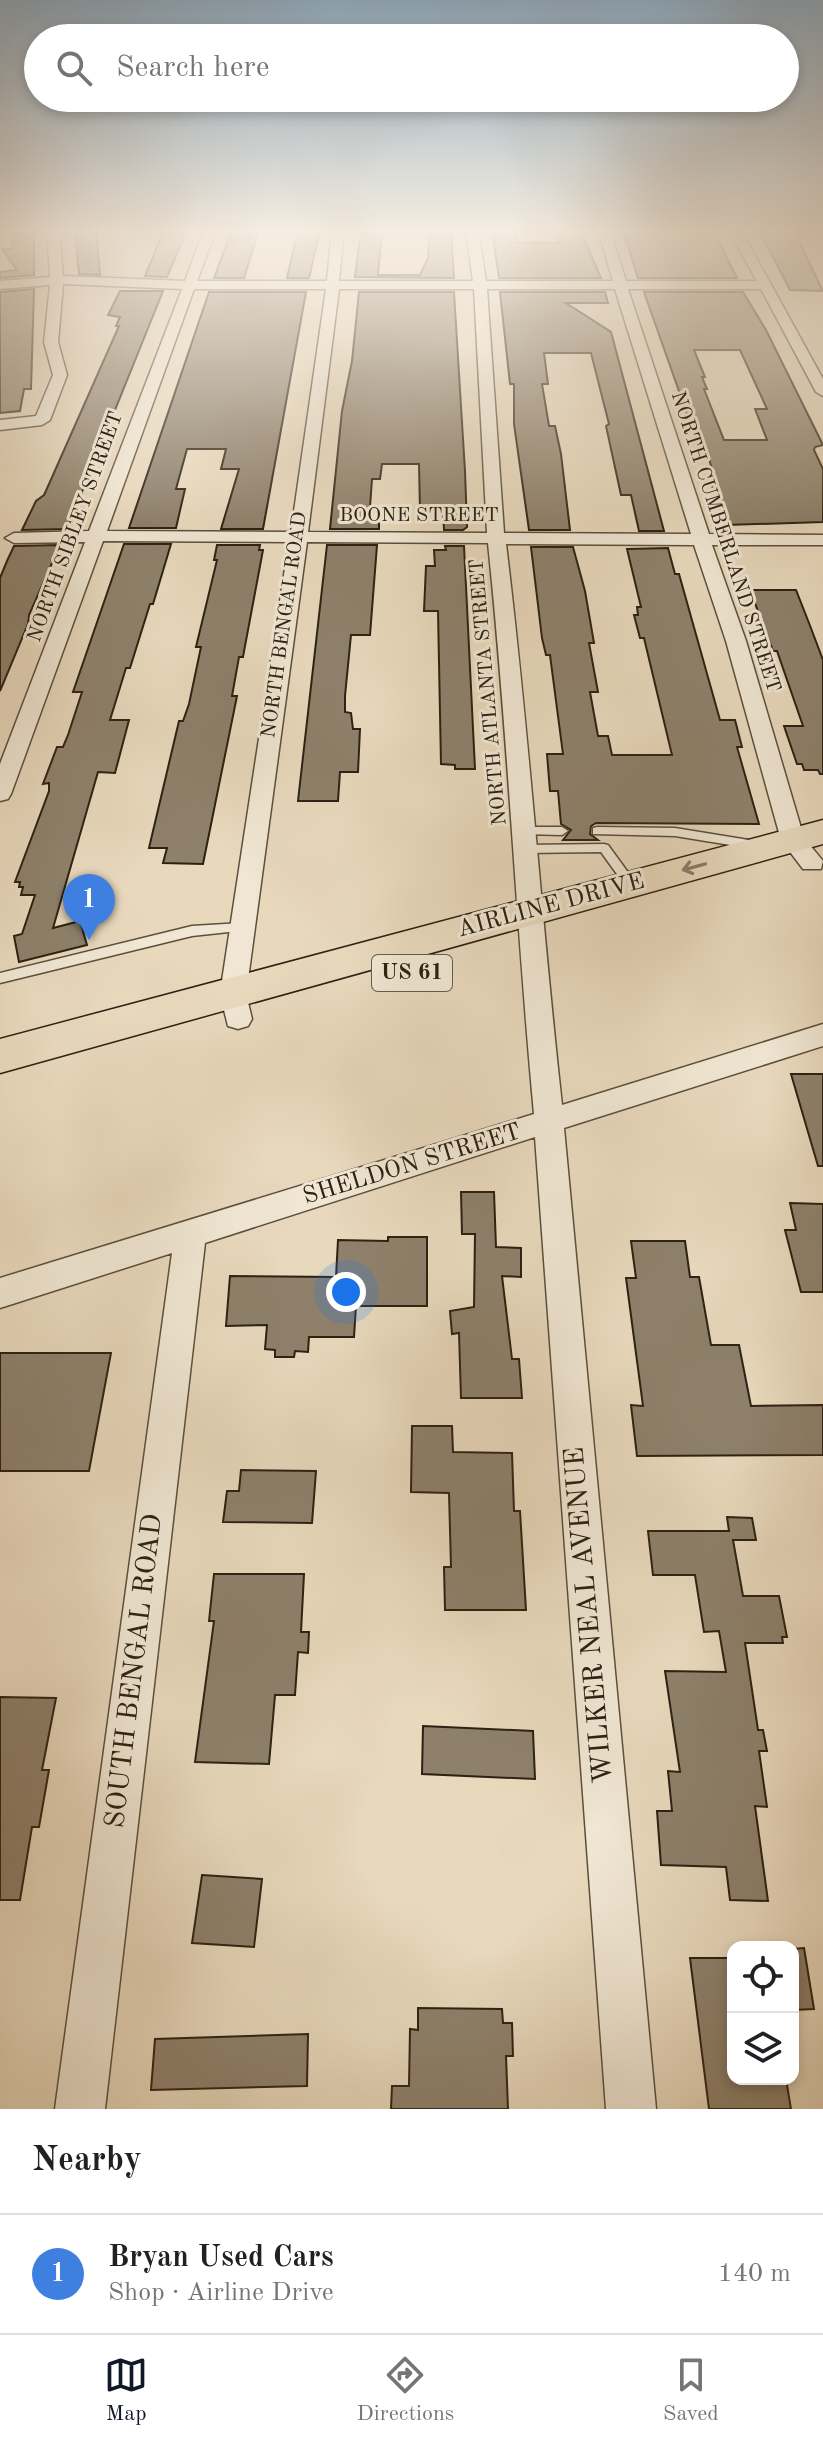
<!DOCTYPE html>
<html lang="en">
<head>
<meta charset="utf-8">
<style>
	body { margin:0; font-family:"Old Standard TT",serif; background:#f6f6f6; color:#202124 }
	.controls { position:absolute; right:24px; bottom:24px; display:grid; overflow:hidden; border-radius:16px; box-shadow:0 4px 12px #0003 }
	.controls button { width:72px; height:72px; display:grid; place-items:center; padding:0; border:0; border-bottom:2px solid #e0e0e0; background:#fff; color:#202124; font:40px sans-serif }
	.you { position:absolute; left:346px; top:1292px; width:28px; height:28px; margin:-20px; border:6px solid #fff; border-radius:50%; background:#1a73e8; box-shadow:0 0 0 12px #1a73e833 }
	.badge { display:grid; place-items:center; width:52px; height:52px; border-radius:50%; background:#111827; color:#fff; font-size:26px; font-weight:700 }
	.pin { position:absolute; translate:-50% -66px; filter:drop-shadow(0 2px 4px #0008) }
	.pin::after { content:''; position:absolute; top:42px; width:28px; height:24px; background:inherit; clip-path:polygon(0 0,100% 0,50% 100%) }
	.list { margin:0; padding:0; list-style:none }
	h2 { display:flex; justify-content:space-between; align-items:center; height:104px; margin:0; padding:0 32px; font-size:34px }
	h2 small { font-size:26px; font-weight:400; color:#757577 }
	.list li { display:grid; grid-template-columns:52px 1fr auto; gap:24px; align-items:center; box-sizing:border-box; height:120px; padding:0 32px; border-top:2px solid #e0e0e0 }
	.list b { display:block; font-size:30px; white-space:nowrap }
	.list p { margin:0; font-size:26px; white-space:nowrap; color:#757577 }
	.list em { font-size:26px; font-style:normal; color:#757577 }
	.icon { flex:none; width:44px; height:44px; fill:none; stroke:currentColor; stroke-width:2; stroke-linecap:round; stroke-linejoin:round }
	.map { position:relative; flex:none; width:823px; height:2109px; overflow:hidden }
	.search { position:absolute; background:#fff; box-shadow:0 4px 12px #0003; left:24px; right:24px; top:24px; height:88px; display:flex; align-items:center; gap:20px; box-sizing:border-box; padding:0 28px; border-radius:44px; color:#757577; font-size:30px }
	.sheet { height:224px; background:#fff }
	nav { display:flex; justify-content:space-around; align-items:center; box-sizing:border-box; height:112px; border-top:2px solid #e0e0e0; background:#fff; font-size:22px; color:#757577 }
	nav a { display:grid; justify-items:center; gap:4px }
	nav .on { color:#111827 }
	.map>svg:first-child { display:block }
</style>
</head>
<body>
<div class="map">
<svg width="823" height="2109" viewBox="0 0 823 2109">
	<rect width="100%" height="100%" fill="#e8d8bc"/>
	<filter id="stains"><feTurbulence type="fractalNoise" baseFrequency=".0025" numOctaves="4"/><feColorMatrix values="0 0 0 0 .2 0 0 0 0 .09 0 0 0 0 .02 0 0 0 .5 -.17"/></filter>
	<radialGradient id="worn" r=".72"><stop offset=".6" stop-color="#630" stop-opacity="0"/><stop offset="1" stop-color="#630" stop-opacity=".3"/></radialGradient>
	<!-- building -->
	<g fill="#8e806b" stroke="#2c2113" stroke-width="2" fill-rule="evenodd">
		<path d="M13,230H34V275L0,278V272L17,270L2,249H12Z"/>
		<path d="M75,230H96L100,275L79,274Z"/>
		<path d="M164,230H187L167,277L145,276Z"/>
		<path d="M232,230H259L244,278H214Z"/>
		<path d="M298,230H320L309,278H287Z"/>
		<path d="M361,230H382L378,275H420L428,258L430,232L451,230L454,278L355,277Z"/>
		<path d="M492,230H515L517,243H559L556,232H581L601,278H499Z"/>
		<path d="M623,230H647L648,233L714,232L737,278H638Z"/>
		<path d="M759,230H783L790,241H799L823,291L790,290Z"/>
		<path d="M34,289L31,389H24L20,411L0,413V292Z"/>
		<path d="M120,291H163L67,529L22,530L36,501L44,495L49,484L119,326H116L120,317L108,315Z"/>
		<path d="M209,292H306L263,529H221L239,469H221L226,449H187L176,489H185L176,528H129Z"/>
		<path d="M359,292H454L465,471L467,527L463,530H444L443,511H420L419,464H382L380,479H372L369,521H379V529H330L342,411L352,361Z"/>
		<path d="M500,292H605L608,303H566L611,332L664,531H639L631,495H621L606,426L609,424L591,353H544L548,384H542L549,426H555L561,454L570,530H529L514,424V384H510Z"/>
		<path d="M644,292H743L766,330L823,445L815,447L814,450L823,469V522L726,525L711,483H716L705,445H698ZM694,350H740L767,409H755L767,440H724L704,389H707L702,377H705Z"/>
		<path d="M124,544H171L153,604H150L130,668H126L110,720H129L115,773L98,772L53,928L80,921L87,945L19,962L14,936L22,934L35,895H21L23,887H19L20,882H15L49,791V783L43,784L57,747H63L68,735L82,692H73Z"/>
		<path d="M60,545L29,615L28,624L0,691V578L7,561L14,546Z"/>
		<path d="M217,545H260L259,550H263L245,646L243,657H239L232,696H237L203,864L163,863L167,848H149L179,721H183L189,704L201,647H196L217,560H214Z"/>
		<path d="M327,545H377L370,635H351L345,696V712L351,713L353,729H360L358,772H340L338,801H298Z"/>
		<path d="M445,546H464L475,769H455V765L441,764L438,611H424L426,566H435L434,550H446Z"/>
		<path d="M531,547H573L585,591L594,643H589L598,692H590L598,736H608L612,755H672L644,638H640L634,615H638L637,607H641L627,549L668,548L675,574H679L720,720H735L742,747H737L759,824L596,823L591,826L590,834L598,840H563L571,830L561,824L558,791H550L547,754H563L550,655H546L542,638Z"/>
		<path d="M750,590H796L809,623L823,660V774H820L818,770H804L802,764H797L784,726H803L777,651H773Z"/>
		<path d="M791,1074H823V1166H818Z"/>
		<path d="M461,1192H494L496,1247L521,1248V1277L502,1276L512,1359H519L522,1398H461L459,1333L452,1334L450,1311L474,1307L475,1234H462Z"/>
		<path d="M790,1203L823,1204V1292H801L785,1230H796Z"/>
		<path d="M388,1237H427V1306H356L354,1337H309L308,1352L295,1351L294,1357H275V1350L265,1349L267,1325L226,1326L230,1276L336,1277L338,1240L388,1241Z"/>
		<path d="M631,1241H685L690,1277H699L711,1345H739L751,1406L823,1405V1455L637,1456L631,1405L643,1406L626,1278H636Z"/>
		<path d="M0,1353H111L89,1471H0Z"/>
		<path d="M412,1426H452L453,1452L512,1453L514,1511H520L526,1610H445L444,1567H451L449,1493L411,1492Z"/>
		<path d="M241,1470L316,1471L312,1523L223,1522L227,1491H239Z"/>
		<path d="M727,1517L752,1518L756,1540H733L743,1596H779L787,1637H782L783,1643H745L758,1730H763L767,1751H759L767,1807L755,1806L768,1901L730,1900L726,1867L661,1865L657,1811H672L668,1771L680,1772L665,1671L726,1672L719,1631L704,1632L695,1575H653L648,1531H729Z"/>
		<path d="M214,1574H304L301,1632H309L308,1653L298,1652L295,1695H275L269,1764L195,1762L214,1621H209Z"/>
		<path d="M0,1697L56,1698L42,1770H49L39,1827H32L20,1900H0Z"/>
		<path d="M423,1726L533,1731L535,1779L422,1774Z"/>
		<path d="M202,1875L262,1879L254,1947L192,1943Z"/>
		<path d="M804,1948L814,2009L793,2010V1949Z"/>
		<path d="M690,1958H733V2079H786L791,2109H709Z"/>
		<path d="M418,2008L502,2009L503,2023H512L513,2056H506L508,2109H391L392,2086H409L410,2029L418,2030Z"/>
		<path d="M308,2034L307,2086L151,2090L155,2039Z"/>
	</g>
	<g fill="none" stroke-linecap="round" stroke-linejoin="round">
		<!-- service casing -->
		<g stroke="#5b4f3d" stroke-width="3">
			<g id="service">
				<path d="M524,827H562L568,831L562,835L520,834V828Z"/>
				<path d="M597,827L675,828L755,841L761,845L755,849L675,836L593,834V828Z"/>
				<path d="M604,844L608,845L635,882L637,885L635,888H627L601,852L525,853L519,849L525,845Z"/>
				<path d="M242,923L247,924L248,927L247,930L192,936L0,983V973L192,926Z"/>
			</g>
		</g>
		<!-- minor casing -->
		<g stroke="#5b4f3d" stroke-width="3">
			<path id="minor" d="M47,230H59L63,276L185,281L204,230H216L197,281H327L332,230H344L339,281H473L466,230H478L486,281H613L598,230H610L626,281H757L729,230H741L823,379V396L816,392L761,289H628L709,534L823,535V545H712L746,641L804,838L823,861L821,869H803L781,840L726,641L694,545L506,544C529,730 541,918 562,1105L823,1024V1046L564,1128L656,2109H606L535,1137L205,1243L105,2109H55L172,1253L0,1308V1278L534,1114C516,924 508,733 488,543L307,542L246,994L252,1019L248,1026L238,1029L228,1026L220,994L289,542L103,541L11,794L8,799L0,801V764L85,542L14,543L5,538L14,533L89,531L182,289L63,284L58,342L67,375L50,420L42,425L0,430V420L36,416L53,375L44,342L50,285L0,289V281L50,277ZM194,289H326L291,532L107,531ZM339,289H474L487,533L308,532ZM487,289H615L691,534L504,533Z"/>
		</g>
		<!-- trunk casing -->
		<g stroke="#2c2113" stroke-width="3">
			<path id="trunk" d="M823,820V844L0,1073V1039Z"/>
		</g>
		<!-- service -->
		<use href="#service" fill="#f0e6d3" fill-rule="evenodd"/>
		<!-- minor -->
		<use href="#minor" fill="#f0e6d3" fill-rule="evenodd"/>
		<!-- trunk -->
		<use href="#trunk" fill="#e8d8bc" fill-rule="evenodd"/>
	</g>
	<!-- one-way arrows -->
	<defs><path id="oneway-shaft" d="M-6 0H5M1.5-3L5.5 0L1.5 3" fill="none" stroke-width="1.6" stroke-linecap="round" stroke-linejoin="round" transform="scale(2)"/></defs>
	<use stroke="#8a7c68" href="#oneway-shaft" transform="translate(694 867) rotate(165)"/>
	<!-- sky -->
	<linearGradient id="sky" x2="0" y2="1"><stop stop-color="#8eaac0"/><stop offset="0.44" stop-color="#f5ede1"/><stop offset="1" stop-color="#f5ede1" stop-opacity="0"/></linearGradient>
	<rect width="823" height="525" fill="url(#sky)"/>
	<g text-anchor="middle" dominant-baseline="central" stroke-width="6" stroke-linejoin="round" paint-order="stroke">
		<!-- far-street labels -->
		<g font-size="20" fill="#2c2113" stroke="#f0e6d3">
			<text x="419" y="516">BOONE STREET</text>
			<text transform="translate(76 527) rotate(-70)">NORTH SIBLEY STREET</text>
			<text transform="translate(725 542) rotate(72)">NORTH CUMBERLAND STREET</text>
			<text transform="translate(285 625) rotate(-82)">NORTH BENGAL ROAD</text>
			<text transform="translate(489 692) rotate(-95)">NORTH ATLANTA STREET</text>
		</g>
		<!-- shield labels -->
		<rect fill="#f0e6d3" stroke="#675c4d" stroke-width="2" x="372" y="955" width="80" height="36" rx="6"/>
		<g font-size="22" font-weight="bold" fill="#2c2113">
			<text x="412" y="973">US 61</text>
		</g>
		<!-- street labels -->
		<g font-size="24" fill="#2c2113" stroke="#f0e6d3">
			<text transform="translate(551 906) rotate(-15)">AIRLINE DRIVE</text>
			<text transform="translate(412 1165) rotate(-17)">SHELDON STREET</text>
		</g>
		<!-- near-street labels -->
		<g font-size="28" fill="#2c2113" stroke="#f0e6d3">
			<text transform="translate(590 1615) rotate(-95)">WILKER NEAL AVENUE</text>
			<text transform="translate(135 1671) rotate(-83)">SOUTH BENGAL ROAD</text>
		</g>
	</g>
	<rect width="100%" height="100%" filter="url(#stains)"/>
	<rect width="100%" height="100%" fill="url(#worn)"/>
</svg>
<div class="controls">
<button><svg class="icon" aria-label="locate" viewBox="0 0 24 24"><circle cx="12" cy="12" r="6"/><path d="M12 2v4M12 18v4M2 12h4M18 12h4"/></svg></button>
<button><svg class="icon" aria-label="layers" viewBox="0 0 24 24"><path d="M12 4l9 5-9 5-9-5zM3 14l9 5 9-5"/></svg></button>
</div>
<div class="you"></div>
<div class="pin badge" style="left:89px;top:940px;background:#3f7fe0">1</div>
<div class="search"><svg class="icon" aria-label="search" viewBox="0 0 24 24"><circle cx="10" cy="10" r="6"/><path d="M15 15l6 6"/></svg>Search here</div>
</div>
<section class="sheet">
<h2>Nearby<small></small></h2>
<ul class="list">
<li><span class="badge" style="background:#3f7fe0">1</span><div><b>Bryan Used Cars</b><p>Shop · Airline Drive</p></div><em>140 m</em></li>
</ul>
</section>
<nav>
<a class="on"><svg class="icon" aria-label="map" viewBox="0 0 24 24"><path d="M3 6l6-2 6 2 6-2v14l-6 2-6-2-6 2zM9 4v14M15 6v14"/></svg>Map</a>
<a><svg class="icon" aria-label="directions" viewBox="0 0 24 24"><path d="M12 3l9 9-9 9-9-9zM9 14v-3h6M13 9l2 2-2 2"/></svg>Directions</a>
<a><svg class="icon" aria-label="saved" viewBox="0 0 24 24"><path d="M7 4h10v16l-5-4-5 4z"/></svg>Saved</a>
</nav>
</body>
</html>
